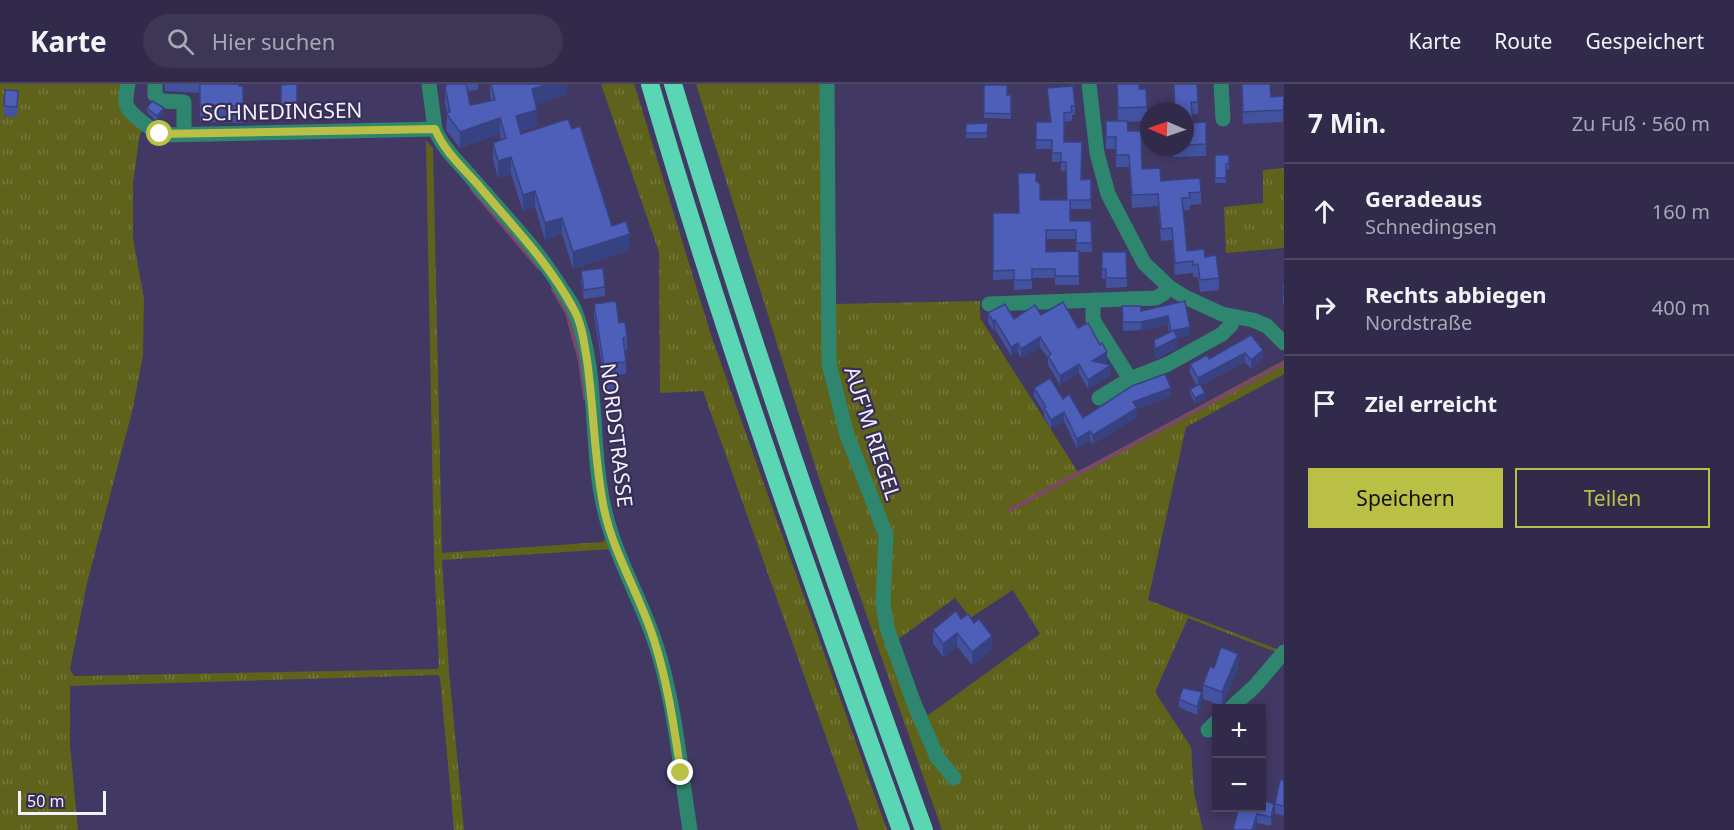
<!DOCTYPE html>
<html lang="de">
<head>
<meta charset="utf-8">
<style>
	body { margin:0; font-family:"Noto Sans",sans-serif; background:#3d3654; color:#f1f3f6 }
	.controls { position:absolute; right:18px; bottom:18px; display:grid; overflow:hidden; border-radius:0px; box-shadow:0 3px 9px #0003 }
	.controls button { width:54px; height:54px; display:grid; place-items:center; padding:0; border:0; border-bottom:2px solid #4c4662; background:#312a4a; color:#f1f3f6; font:30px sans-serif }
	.compass { position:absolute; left:1140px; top:18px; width:54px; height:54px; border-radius:50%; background:#312a4a; box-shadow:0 3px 9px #0003; rotate:272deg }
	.scale { position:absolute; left:18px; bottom:15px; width:88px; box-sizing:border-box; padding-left:6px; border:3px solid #f2f0fb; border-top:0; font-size:16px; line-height:21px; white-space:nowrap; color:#f2f0fb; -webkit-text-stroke:4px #372e57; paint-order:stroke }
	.stop { position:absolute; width:18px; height:18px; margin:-14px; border:4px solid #bac045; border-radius:50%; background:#fff }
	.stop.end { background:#bac045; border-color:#fff; box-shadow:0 2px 6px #0008 }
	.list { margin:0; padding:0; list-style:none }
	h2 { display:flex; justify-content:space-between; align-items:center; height:78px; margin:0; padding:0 24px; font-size:26px }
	h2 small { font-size:20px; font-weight:400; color:#a8a7b5 }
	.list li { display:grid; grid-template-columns:39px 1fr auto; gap:18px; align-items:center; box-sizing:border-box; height:96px; padding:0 24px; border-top:2px solid #4c4662 }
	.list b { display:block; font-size:22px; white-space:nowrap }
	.list p { margin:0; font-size:20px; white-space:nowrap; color:#a8a7b5 }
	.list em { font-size:20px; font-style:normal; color:#a8a7b5 }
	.actions { display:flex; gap:12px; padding:18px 24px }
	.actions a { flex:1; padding:14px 0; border:2px solid #bac045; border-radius:0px; text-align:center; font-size:21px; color:#bac045 }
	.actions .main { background:#bac045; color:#111 }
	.icon { flex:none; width:33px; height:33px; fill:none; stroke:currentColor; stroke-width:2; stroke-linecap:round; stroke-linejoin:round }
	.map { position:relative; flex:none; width:1284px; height:746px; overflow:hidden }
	header { display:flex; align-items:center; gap:36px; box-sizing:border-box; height:84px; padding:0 30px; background:#312a4a; border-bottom:2px solid #4c4662 }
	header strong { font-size:28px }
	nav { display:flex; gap:33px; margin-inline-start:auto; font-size:21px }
	.search { width:420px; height:54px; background:#3d3654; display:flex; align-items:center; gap:15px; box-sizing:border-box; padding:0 21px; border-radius:33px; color:#a8a7b5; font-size:22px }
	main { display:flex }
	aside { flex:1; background:#312a4a }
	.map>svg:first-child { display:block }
</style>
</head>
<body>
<header>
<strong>Karte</strong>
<div class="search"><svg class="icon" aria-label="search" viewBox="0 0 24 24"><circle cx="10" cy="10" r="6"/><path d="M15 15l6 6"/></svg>Hier suchen</div>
<nav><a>Karte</a><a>Route</a><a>Gespeichert</a></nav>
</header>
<main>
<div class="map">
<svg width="1284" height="746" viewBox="0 0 1284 746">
	<defs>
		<pattern id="grass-tufts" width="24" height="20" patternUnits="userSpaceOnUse" patternTransform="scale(1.5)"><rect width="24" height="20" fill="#5e621b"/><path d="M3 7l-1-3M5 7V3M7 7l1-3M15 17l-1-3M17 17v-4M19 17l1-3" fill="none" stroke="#76793d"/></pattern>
	</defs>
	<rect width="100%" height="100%" fill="#413863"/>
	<!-- grass -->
	<g fill="url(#grass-tufts)" fill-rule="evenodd">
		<path d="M0,0H135L133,19L143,43L139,55L133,100V154L144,215L143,271L133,324L87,499L70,585L74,592L437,585L439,583L434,475L426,57L433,64L442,469L602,458L608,454L612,465L442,476L449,587L464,746H454L440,594L438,591L70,602V661L78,746H0Z"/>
		<path d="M601,0H634L636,6L711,251L887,746H859L703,307L660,309L659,168Z"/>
		<path d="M696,0H832L833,220L980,217V234L1078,388L1284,276V290L1186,343L1148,516L1279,566L1284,559V571L1188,534L1155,608L1191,663L1194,709L1203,746H942L821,401ZM1013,506L1040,550L927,632L897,556L955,514L970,534Z"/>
		<path d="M1284,84V164L1226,169L1224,123L1263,119V86Z"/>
	</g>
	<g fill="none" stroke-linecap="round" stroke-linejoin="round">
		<!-- stream -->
		<g stroke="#7c4869" stroke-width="4">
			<path d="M472,105L539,184"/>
			<path d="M553,205L567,229L580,277L585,314"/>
			<path d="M1010,426L1284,279"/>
		</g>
		<!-- minor -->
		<g stroke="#2f866f" stroke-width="15">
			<path d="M128,0C127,5 125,14 126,20C128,29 154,48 163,51L435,45"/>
			<path d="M155,0V11L161,17L184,18V50"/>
			<path d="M429,0L435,45C442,63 457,77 470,92C501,128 536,163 561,204C566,211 572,219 575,227C600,290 589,364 605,428C616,473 639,512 654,555C675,616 680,683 690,746"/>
			<path d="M827,0L829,280L847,351L886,451L883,519L887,544L913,617L937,673L954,694"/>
			<path d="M1089,0L1097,69L1108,110L1144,179L1169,203L1185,213L1222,230L1253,236L1267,242L1284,259"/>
			<path d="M1221,0L1223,35"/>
			<path d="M1093,216V236L1130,295"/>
			<path d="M989,220L1156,214L1163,210L1169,203"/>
			<path d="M1099,314L1130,295L1168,280L1222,250L1231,241L1234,233"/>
			<path d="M1231,624L1255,602L1284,568"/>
			<path d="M1208,646L1216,638"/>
		</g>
		<!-- highway -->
		<g stroke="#5bd6b4" stroke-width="18">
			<path d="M650,0C723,252 812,499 901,746"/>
			<path d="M673,0C748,251 835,499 924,746"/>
		</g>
	</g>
	<!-- wall -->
	<g fill="#43529f" fill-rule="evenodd">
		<path d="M164,0H239V2H243V39L200,38V9L165,7Z"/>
		<path d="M297,0V28L281,29V1Z"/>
		<path d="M445,0H478V6L468,7L470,21L491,16L490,12V0H567V10L536,20L537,42L520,47L521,50L572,45L612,142L630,166L573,185L562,150L545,156L535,123L523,127L511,90L498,94L493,75V59L501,56L500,50L460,64L446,46L447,29L445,19Z"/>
		<path d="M1117,0L1139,5L1147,23V37L1127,38L1128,47L1142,85L1161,97L1201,108V120L1190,121V126H1183L1187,167L1205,173L1219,194V206L1200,208L1198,193H1193V189L1175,191L1172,156L1161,157L1158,122L1132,124L1129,83H1116V65H1106V37H1118Z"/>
		<path d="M1174,0L1198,18V30H1192L1193,39L1206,38V72L1174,73L1173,63H1185V27H1175Z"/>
		<path d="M1241,0H1270L1271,13L1284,12L1283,38L1243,40Z"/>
		<path d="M984,1L1007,11H1011V35L984,34Z"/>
		<path d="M1047,4L1075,22V31H1072V37L1064,38V58L1081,96L1091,95V125H1070V137H1091L1092,168H1079V201H1055V194H1032V205L1014,206V195L993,196V129H1018L1036,97L1040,116H1066V87H1061V78H1052V65H1036V38H1050ZM1046,155H1076V167L1046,168Z"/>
		<path d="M18,17L17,33L4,32V22Z"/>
		<path d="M147,24L164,29L157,37L147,29Z"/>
		<path d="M988,39L987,54H966V40Z"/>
		<path d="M1215,71H1229V85H1226V99H1215Z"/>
		<path d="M1102,168H1126L1127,203L1106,204V195H1102Z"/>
		<path d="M581,187L605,203V212L584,215L581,196Z"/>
		<path d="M1282,200H1284V220H1283Z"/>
		<path d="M1185,217L1190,251L1177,254V264L1155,275L1154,256L1169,249L1168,241L1141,246L1123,247L1122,222L1141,227Z"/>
		<path d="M594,220L619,239L627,253V266H625L626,278V290L616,291V305L606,306L594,232Z"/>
		<path d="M988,229L1014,235L1041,231L1078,244L1107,277L1103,280L1111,291L1088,305L1079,289L1060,301L1048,281V274L1040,263L1021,274L1018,268L1011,272L995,245L993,246L988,238Z"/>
		<path d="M1251,251L1263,274L1251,285L1245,278L1201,301L1205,314L1195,319L1190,310V305L1197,302L1190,289V280L1209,275Z"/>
		<path d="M1034,304L1063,315L1083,334L1171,312L1137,325V333L1093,360L1090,356L1077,364L1064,337L1051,345L1044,333V328L1034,313Z"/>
		<path d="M961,535L992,565L972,581L957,562L943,573L933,559V546Z"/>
		<path d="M1214,584H1238L1222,622L1203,615V601Z"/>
		<path d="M1179,615L1202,616L1197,631L1179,623Z"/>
		<path d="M1284,696V732L1275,729V720Z"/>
		<path d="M1239,723L1274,728L1271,742L1257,739Z"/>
	</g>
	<!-- shaded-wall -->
	<g fill="#374282">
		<path d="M548,0H567V10L532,22V5Z"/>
		<path d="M164,24V29L157,37V32Z"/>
		<path d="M537,26V42L516,48V32Z"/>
		<path d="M500,34V50L460,64V48Z"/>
		<path d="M511,73V90L498,94V77Z"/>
		<path d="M535,107V123L523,127V111Z"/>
		<path d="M562,134V150L545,156V139Z"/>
		<path d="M630,150V166L573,185V168Z"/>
		<path d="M1168,232V241L1141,246V238Z"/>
		<path d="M995,236V245L993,246V237Z"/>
		<path d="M1190,243V251L1171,255V247Z"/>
		<path d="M1040,253V263L1021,274V265Z"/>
		<path d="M1177,254V264L1155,275V265Z"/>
		<path d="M1018,259V268L1011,272V263Z"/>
		<path d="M1263,266V274L1251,285V276Z"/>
		<path d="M1107,268V277L1092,286V277Z"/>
		<path d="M1245,269V278L1198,302V294Z"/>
		<path d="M1079,280V289L1060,301V292Z"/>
		<path d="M1111,281V291L1088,305V296Z"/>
		<path d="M1171,304V312L1137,325V333L1093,360V351L1133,318Z"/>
		<path d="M1205,309V314L1195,319V314Z"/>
		<path d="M1064,328V337L1051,345V336Z"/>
		<path d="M1090,347V356L1077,364V355Z"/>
		<path d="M957,549V562L943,573V560Z"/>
		<path d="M992,552V565L972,581V568Z"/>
		<path d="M1238,570V584L1222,622V608Z"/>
		<path d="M1202,608V616L1197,631V623Z"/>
		<path d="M1274,720V728L1271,742V733Z"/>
		<path d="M1257,730V739L1255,746H1252Z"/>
	</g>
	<!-- building -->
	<g fill="#4e5fb9" stroke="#374282" stroke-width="1.5">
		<path d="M200,0H239V2H243V22L200,21Z"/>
		<path d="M297,0V19L281,20V1Z"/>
		<path d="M446,0H466L470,21L495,16L491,0H548L532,5L537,26L516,32L521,50L568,35L572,45L580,42L612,142L626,137L630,150L573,168L562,134L545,139L535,107L523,111L511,73L498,77L493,59L506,54L500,34L460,48L446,29L450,28L445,2H446Z"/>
		<path d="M1117,0H1139V5H1146L1147,23L1118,24Z"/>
		<path d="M1174,0H1197L1198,18H1191L1193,39L1206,38V60L1185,61V27H1175Z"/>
		<path d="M1242,0H1270L1271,13L1284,12L1283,26L1243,28Z"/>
		<path d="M984,1H1007V11H1011V30L984,29Z"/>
		<path d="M1073,2L1075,22H1071L1072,28L1064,29V58H1082L1081,96L1091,95V116H1070V137H1091L1092,159H1076V146H1046V168L1079,167V192H1055V185H1032V196H1014V186L993,187V129H1019L1018,89H1036V97L1040,100V116H1067L1066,78H1061V69H1052V56H1036V38H1051L1047,4Z"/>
		<path d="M5,6L18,7L17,23L4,22Z"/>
		<path d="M152,17L164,24L157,32L147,24Z"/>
		<path d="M1106,37H1127L1128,47H1141L1142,85L1160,84L1161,97L1200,94L1201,108L1189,109L1190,114H1182L1187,167L1204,165L1205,173L1216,171L1219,194L1200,196L1198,180L1193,181V177L1175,179L1172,144L1161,145L1158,110L1132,111L1129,71H1116V53H1106Z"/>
		<path d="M988,39L987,49H966V40Z"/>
		<path d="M1215,71H1229V80H1226V94H1215Z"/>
		<path d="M1102,168H1126L1127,194H1106V185H1102Z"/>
		<path d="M603,184L605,203L584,206L581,187Z"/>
		<path d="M1282,200H1284V211H1283Z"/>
		<path d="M616,217L619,239L625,238L627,253L623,254L626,278L614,279L616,293L606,294L594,220Z"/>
		<path d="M1185,217L1190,243L1171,247L1168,232L1141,238H1123L1122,222H1141V227Z"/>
		<path d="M1063,218L1078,244L1088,239L1100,261L1102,259L1107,268L1092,277L1111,281L1088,296L1079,280L1060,292L1048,272L1051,270L1040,253L1021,265L1018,259L1011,263L995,236L993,237L988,229L1005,220L1014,235L1035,221L1041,231Z"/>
		<path d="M1174,246L1177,254L1155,265L1154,256Z"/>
		<path d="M1251,251L1263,266L1251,276L1245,269L1198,294L1190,280L1207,271L1209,275Z"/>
		<path d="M1165,290L1171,304L1133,318L1137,324L1093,351L1090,347L1077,355L1064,328L1051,336L1044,324L1046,323L1034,304L1050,294L1063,315L1069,310L1083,334L1132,302Z"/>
		<path d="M1200,300L1205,309L1195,314L1190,305Z"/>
		<path d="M956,527L961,535L968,530L974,539L979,535L992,552L972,568L957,549L943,560L933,546Z"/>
		<path d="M1221,563L1238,570L1222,608L1203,601L1210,582L1214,584Z"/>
		<path d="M1183,604L1202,608L1197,623L1179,615Z"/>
		<path d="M1280,696H1284V722L1275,720Z"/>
		<path d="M1262,716L1274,720L1271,733L1257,730L1252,746H1233L1239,723H1262Z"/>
	</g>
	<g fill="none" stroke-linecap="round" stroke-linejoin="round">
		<!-- route -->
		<path stroke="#bac045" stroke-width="8" d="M160,50L435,45C444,67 464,85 479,102C512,141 548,178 573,224C582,239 584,259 587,276C594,325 594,376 604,425C614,471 640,511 654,556C668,599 674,644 681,689"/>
	</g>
	<g text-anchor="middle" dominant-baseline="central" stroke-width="4.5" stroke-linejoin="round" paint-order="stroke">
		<!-- street labels -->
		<g font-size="21" fill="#f2f0fb" stroke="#372e57">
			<text transform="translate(282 27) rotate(-1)">SCHNEDINGSEN</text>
			<text transform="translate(873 349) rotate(72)">AUF'M RIEGEL</text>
			<text transform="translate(617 351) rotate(83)">NORDSTRASSE</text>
		</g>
	</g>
</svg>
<div class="controls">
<button>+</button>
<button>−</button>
</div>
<svg class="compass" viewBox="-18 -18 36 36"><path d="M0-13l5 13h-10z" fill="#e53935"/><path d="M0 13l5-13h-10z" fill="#a8a7b5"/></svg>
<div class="scale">50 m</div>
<div class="stop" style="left:160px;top:50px"></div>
<div class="stop end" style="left:681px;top:689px"></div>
</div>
<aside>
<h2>7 Min.<small>Zu Fuß · 560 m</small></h2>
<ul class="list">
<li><svg class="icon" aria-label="ahead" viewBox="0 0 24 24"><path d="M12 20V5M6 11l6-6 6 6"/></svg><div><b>Geradeaus</b><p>Schnedingsen</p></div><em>160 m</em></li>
<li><svg class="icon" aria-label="right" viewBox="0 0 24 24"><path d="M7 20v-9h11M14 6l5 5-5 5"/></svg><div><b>Rechts abbiegen</b><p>Nordstraße</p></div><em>400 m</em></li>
<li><svg class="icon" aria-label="arrive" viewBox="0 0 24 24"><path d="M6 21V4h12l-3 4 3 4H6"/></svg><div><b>Ziel erreicht</b></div></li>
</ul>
<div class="actions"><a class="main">Speichern</a><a>Teilen</a></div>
</aside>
</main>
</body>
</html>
